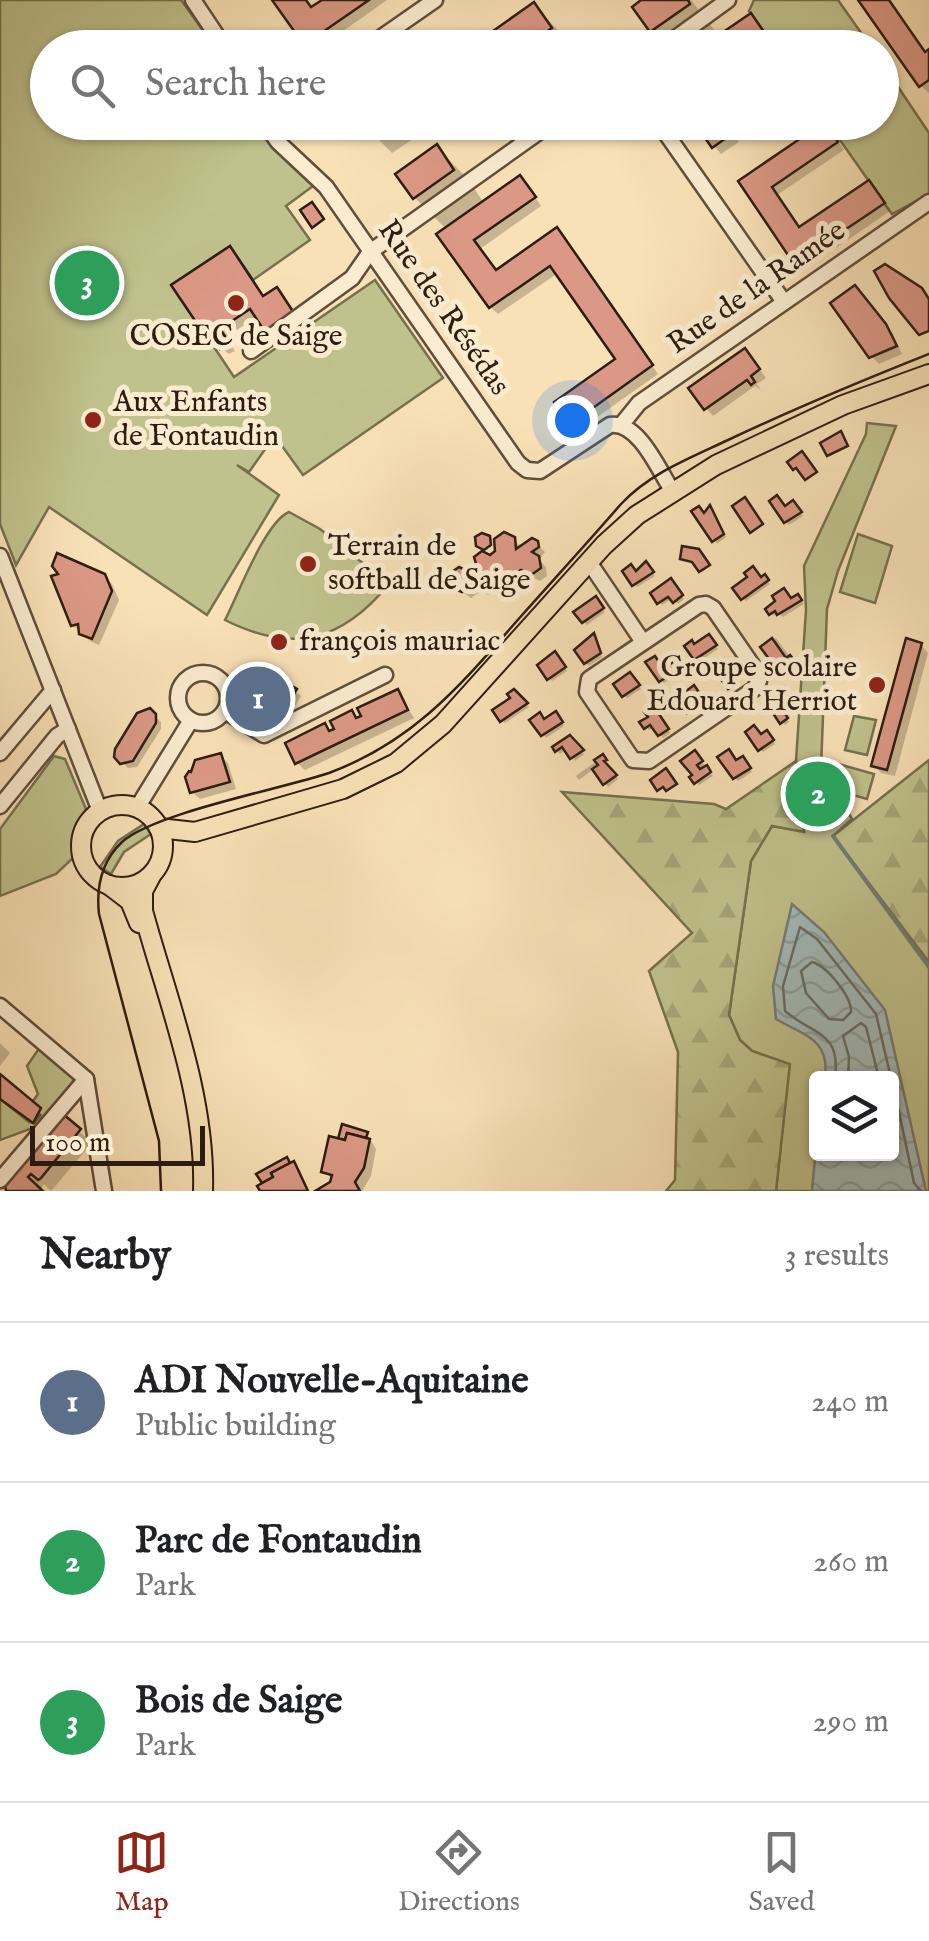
<!DOCTYPE html>
<html lang="en">
<head>
<meta charset="utf-8">
<style>
	body { margin:0; font-family:"IM FELL English",serif; background:#f2f2f2; color:#202124 }
	.controls { position:absolute; right:30px; bottom:30px; display:grid; overflow:hidden; border-radius:10px; box-shadow:0 2px 8px #0004 }
	.controls button { width:90px; height:90px; display:grid; place-items:center; padding:0; border:0; border-bottom:2px solid #e0e0e0; background:#fff; color:#202124; font:50px sans-serif }
	.scale { position:absolute; left:30px; bottom:25px; width:175px; box-sizing:border-box; padding-left:10px; border:5px solid #2d1d10; border-top:0; font-size:28px; line-height:35px; white-space:nowrap; color:#2d1d10; -webkit-text-stroke:8px #fbecd0; paint-order:stroke }
	.you { position:absolute; left:572px; top:420px; width:35px; height:35px; margin:-25px; border:8px solid #fff; border-radius:50%; background:#1a73e8; box-shadow:0 0 0 15px #1a73e833 }
	.badge { display:grid; place-items:center; width:65px; height:65px; border-radius:50%; background:#8f2418; color:#fff; font-size:32px; font-weight:700 }
	.pin { position:absolute; translate:-50% -50%; border:5px solid #fff; box-shadow:0 2px 10px #0006 }
	.list { margin:0; padding:0; list-style:none }
	h2 { display:flex; justify-content:space-between; align-items:center; height:130px; margin:0; padding:0 40px; font-size:42px }
	h2 small { font-size:32px; font-weight:400; color:#757577 }
	.list li { display:grid; grid-template-columns:65px 1fr auto; gap:30px; align-items:center; box-sizing:border-box; height:160px; padding:0 40px; border-top:2px solid #e0e0e0 }
	.list b { display:block; font-size:38px; white-space:nowrap }
	.list p { margin:0; font-size:32px; white-space:nowrap; color:#757577 }
	.list em { font-size:32px; font-style:normal; color:#757577 }
	.icon { flex:none; width:55px; height:55px; fill:none; stroke:currentColor; stroke-width:2; stroke-linecap:round; stroke-linejoin:round }
	.map { position:relative; flex:none; width:929px; height:1191px; overflow:hidden }
	.search { position:absolute; background:#fff; box-shadow:0 2px 8px #0004; left:30px; right:30px; top:30px; height:110px; display:flex; align-items:center; gap:25px; box-sizing:border-box; padding:0 35px; border-radius:55px; color:#757577; font-size:38px }
	.sheet { height:610px; background:#fff }
	nav { display:flex; justify-content:space-around; align-items:center; box-sizing:border-box; height:140px; border-top:2px solid #e0e0e0; background:#fff; font-size:28px; color:#757577 }
	nav a { display:grid; justify-items:center; gap:5px }
	nav .on { color:#8f2418 }
	.map>svg:first-child { display:block }
</style>
</head>
<body>
<div class="map">
<svg width="929" height="1191" viewBox="0 0 929 1191">
	<defs>
		<pattern id="forest-firs" width="22" height="20" patternUnits="userSpaceOnUse" patternTransform="scale(2.5)"><rect width="22" height="20" fill="#c0c28d"/><path d="M5 1l3.5 6h-7zM16 11l3.5 6h-7z" fill="#a5a679"/></pattern>
		<pattern id="water-waves" width="16" height="10" patternUnits="userSpaceOnUse" patternTransform="scale(2.5)"><rect width="16" height="10" fill="#a3bbba"/><path d="M0 5q4-4 8 0t8 0" fill="none" stroke="#8da09f"/></pattern>
	</defs>
	<rect width="100%" height="100%" fill="#f9e1b7"/>
	<filter id="stains"><feTurbulence type="fractalNoise" baseFrequency=".002" numOctaves="4"/><feColorMatrix values="0 0 0 0 .2 0 0 0 0 .09 0 0 0 0 .02 0 0 0 .5 -.17"/></filter>
	<radialGradient id="worn" r=".72"><stop offset=".6" stop-color="#630" stop-opacity="0"/><stop offset="1" stop-color="#630" stop-opacity=".3"/></radialGradient>
	<!-- green -->
	<g fill="#c0c28d" stroke="#76704e" stroke-width="2.5" fill-rule="evenodd">
		<path d="M0,0H181L215,47L48,48V122L268,123L313,186L286,206L310,240L253,280L230,246L172,284L234,377L375,280L443,378L303,475L277,439L266,448L249,472L237,465L279,495L207,615L49,507L16,565L0,524Z"/>
		<path d="M754,0H838L871,47H775L749,11Z"/>
		<path d="M882,63L929,133V194L892,214L828,123L882,122Z"/>
		<path d="M867,423L896,426L838,571L827,609L821,769L830,782L835,763L874,774L867,799L835,790L852,819L833,836L929,965V1191H776L789,1065L752,1051L740,1040L729,1015L751,861L772,826L804,831L796,761L806,610L804,566L866,434ZM816,1078H892V1154H816Z"/>
		<path d="M289,512L320,529L389,584C341,642 293,654 225,620C238,595 265,522 289,512Z"/>
		<path d="M858,534L892,546L875,603L840,592Z"/>
		<path d="M854,716L876,720L867,755L845,750Z"/>
		<path d="M54,756L65,759L86,809L74,836L73,858L56,874L0,896V829Z"/>
		<path d="M144,824L151,834L124,852L111,874L100,867L118,841Z"/>
		<path d="M40,1047L79,1081L41,1125L0,1140V1099L29,1122L34,1123L40,1115L33,1101L38,1094L27,1066Z"/>
	</g>
	<!-- forest -->
	<g fill="url(#forest-firs)" stroke="#76704e" stroke-width="2.5">
		<path d="M929,760V962L833,836Z"/>
		<path d="M796,761L804,832L772,826L751,861L729,1015L740,1040L752,1051L790,1064L776,1191H666L675,1180L678,1052L649,971L692,933L562,792L714,804L726,809Z"/>
	</g>
	<!-- water -->
	<path fill="url(#water-waves)" stroke="#747c76" stroke-width="2.5" d="M792,904L824,932L885,1010L926,1191H812L816,1147V1154H892V1078H825C830,1039 805,1036 776,1019L773,986Z"/>
	<!-- shadow -->
	<g fill="#0003">
		<path d="M275,0H305L312,10L326,0H387L319,48H309L306,44Z"/>
		<path d="M646,0H691L720,37L774,48H668L652,31Z"/>
		<path d="M861,0H889L926,54L929,52V93L921,86Z"/>
		<path d="M534,6L565,37L572,48H508Z"/>
		<path d="M361,122H428L431,127L392,153Z"/>
		<path d="M726,122L739,142L721,154L714,146Z"/>
		<path d="M825,122L844,150L777,195L801,230L876,191L890,211L804,270L741,182Z"/>
		<path d="M436,147L467,178L484,203L527,185L541,206L480,249L497,273L564,238L658,374L579,430L571,423L618,359L558,273L498,314L490,307L446,229L415,198Z"/>
		<path d="M229,249L265,298L277,290L300,321L275,338L258,316L226,337L235,351L229,354L208,336Z"/>
		<path d="M863,295L893,334L902,354L879,364L871,356Z"/>
		<path d="M752,359L766,378L757,384L761,390L755,386L713,416L706,408Z"/>
		<path d="M772,501L785,509L796,506L803,516L789,525Z"/>
		<path d="M710,508L726,537L717,544L704,516Z"/>
		<path d="M514,540L522,548L536,543L545,552L539,560L546,567L547,576L540,581L530,576L523,581L524,590L519,593L511,589L503,594L496,590L488,595L481,591L471,598L452,585L498,562Z"/>
		<path d="M646,564L655,576L637,587L634,584L636,574Z"/>
		<path d="M104,576L112,584L119,600L99,645L90,641L73,625Z"/>
		<path d="M764,577L770,584L746,601L743,598Z"/>
		<path d="M674,585L684,599L678,604L673,598L662,605L653,594Z"/>
		<path d="M801,600L804,604L783,617L779,613L774,616L768,609Z"/>
		<path d="M598,603L605,612L587,625L584,622Z"/>
		<path d="M776,638L796,665L784,673L763,647Z"/>
		<path d="M595,639L602,657L589,666L586,663Z"/>
		<path d="M712,641L718,649L699,662L688,646Z"/>
		<path d="M921,645L928,653L895,776L881,773L874,765Z"/>
		<path d="M557,657L567,671L552,681L549,678Z"/>
		<path d="M669,663L678,674L664,683L661,680L662,668Z"/>
		<path d="M633,678L641,689L627,698L624,695Z"/>
		<path d="M295,691L301,696L284,723L251,701Z"/>
		<path d="M398,692L414,718L305,770L297,763L325,726L331,733L352,713L358,720Z"/>
		<path d="M697,692L706,705L700,709L698,707L692,714L686,713L679,705Z"/>
		<path d="M788,693L794,702L781,711L789,722L785,725L768,702Z"/>
		<path d="M523,701L529,707L505,723L502,720Z"/>
		<path d="M149,711L161,722V729L137,767L128,768L122,762Z"/>
		<path d="M656,712L670,733L663,738L655,727L649,730L643,723Z"/>
		<path d="M558,717L564,726L546,738L533,720L545,721Z"/>
		<path d="M770,736L775,744L763,752L760,749L761,737Z"/>
		<path d="M569,738L584,754L575,761L566,749L560,754L555,748Z"/>
		<path d="M220,755L228,763L236,789L200,799L192,792V776Z"/>
		<path d="M696,755L713,776L699,785L693,777Z"/>
		<path d="M602,757L618,779L608,787L595,768L579,780L576,776Z"/>
		<path d="M745,762L752,772L738,781L735,778L736,763Z"/>
		<path d="M0,1043L10,1053L0,1066Z"/>
		<path d="M0,1078L51,1122L46,1133L0,1097Z"/>
		<path d="M63,1117L92,1143L51,1191L44,1184L40,1191H9Z"/>
		<path d="M367,1134L376,1149L371,1176L362,1191H320L333,1180L324,1171L346,1143Z"/>
	</g>
	<g fill="none" stroke-linecap="round" stroke-linejoin="round">
		<!-- shore -->
		<g stroke="#686c65" stroke-width="2.5">
			<path d="M812,962C827,966 852,997 851,1012L843,1020L829,1019L806,993L801,971Z"/>
			<path d="M835,1078C841,1031 814,1036 785,1011L783,986L800,927L817,939L876,1014L891,1078"/>
			<path d="M848,1078L849,1057L843,1036L861,1023L866,1027L879,1078"/>
			<path d="M892,1079L914,1183L921,1191"/>
		</g>
		<!-- stream -->
		<path stroke="#747c76" stroke-width="4" d="M833,836L929,967"/>
	</g>
	<!-- building -->
	<g fill="#db9886" stroke="#2d1d10" stroke-width="2.5">
		<path d="M272,0H306L311,7L322,0H369L304,45Z"/>
		<path d="M641,0H688L690,4L650,32L632,7Z"/>
		<path d="M858,0H889L925,52L929,49V80L919,87Z"/>
		<path d="M534,2L552,28L523,48H505L493,31Z"/>
		<path d="M751,13L775,48H700Z"/>
		<path d="M694,122H726L733,133L712,148Z"/>
		<path d="M795,122H826L838,142L772,187L799,227L869,180L885,203L794,264L738,181L804,136Z"/>
		<path d="M437,144L454,170L413,199L395,174Z"/>
		<path d="M520,175L536,197L474,240L496,270L557,227L653,365L569,425L554,402L615,359L550,266L489,308L436,234Z"/>
		<path d="M312,202L324,219L312,228L300,210Z"/>
		<path d="M230,246L263,296L277,287L294,313L265,332L250,309L220,329L229,342L220,349L211,335L206,337L171,285Z"/>
		<path d="M885,264L922,288L929,299V331L919,335L889,298L874,271Z"/>
		<path d="M855,285L886,324L897,346L869,358L830,303Z"/>
		<path d="M745,348L760,369L751,376L755,382L751,385L747,380L704,410L688,388Z"/>
		<path d="M841,431L848,446L827,456L820,443Z"/>
		<path d="M802,451L817,472L805,480L796,468L793,470L787,462Z"/>
		<path d="M777,495L785,506L793,500L802,512L784,523L769,501Z"/>
		<path d="M745,497L763,524L750,533L732,506Z"/>
		<path d="M710,505L724,534L712,542L691,511L699,506L704,513Z"/>
		<path d="M504,532L515,537L516,549L532,538L538,541L539,547L532,552L539,556L541,568L531,575L521,570L516,573L517,582L510,587L502,583L494,588L487,584L479,589L472,585L462,592L450,587L449,574L459,567L470,572L477,567L474,557L482,551L490,555L495,551L494,539Z"/>
		<path d="M482,533L490,536L491,545L484,550L476,546L475,537Z"/>
		<path d="M682,546L699,549L710,565L699,572L692,562L680,559Z"/>
		<path d="M57,553L105,574L112,591L92,639L79,634L78,624L71,626L51,576L58,574L52,566Z"/>
		<path d="M646,561L654,572L632,586L622,571L631,564L636,571Z"/>
		<path d="M753,566L761,577L765,574L769,580L741,600L732,588L747,577L744,573Z"/>
		<path d="M671,578L683,595L673,603L668,597L657,604L650,593Z"/>
		<path d="M784,588L791,598L798,594L802,600L777,615L775,611L769,615L765,609L775,601L772,596Z"/>
		<path d="M596,596L604,608L582,623L573,612Z"/>
		<path d="M594,633L601,653L584,664L574,650Z"/>
		<path d="M709,634L717,645L694,660L684,646L692,640L694,644Z"/>
		<path d="M772,638L786,658L790,655L795,661L779,672L760,647Z"/>
		<path d="M906,638L922,643L887,770L871,766Z"/>
		<path d="M555,651L566,667L547,680L537,665Z"/>
		<path d="M655,656L661,665L670,660L677,670L659,682L645,662Z"/>
		<path d="M724,659L739,682L728,689L712,667Z"/>
		<path d="M266,671L297,689L278,720L248,701Z"/>
		<path d="M630,672L640,685L622,697L613,684Z"/>
		<path d="M694,685L705,701L692,707L687,713L685,709L681,712L676,704L688,697L685,692Z"/>
		<path d="M785,687L792,698L780,707L788,718L780,724L765,701Z"/>
		<path d="M398,689L408,710L295,764L285,743L325,723L329,731L334,729L330,721L352,710L356,718L361,716L357,708Z"/>
		<path d="M514,689L528,703L500,722L492,710L510,698L507,694Z"/>
		<path d="M653,705L669,729L658,736L650,725L644,729L639,722L648,717L644,712Z"/>
		<path d="M150,708L156,714V723L133,761L120,764L114,757L115,749L137,713Z"/>
		<path d="M556,711L563,722L541,736L529,720L540,712L544,719Z"/>
		<path d="M754,725L761,734L767,730L774,740L758,751L745,732Z"/>
		<path d="M570,735L584,750L570,759L562,747L555,752L552,747Z"/>
		<path d="M729,749L736,760L743,756L751,768L733,779L717,757Z"/>
		<path d="M695,750L703,761L697,765L700,769L707,765L711,772L694,784L689,777L692,775L680,761Z"/>
		<path d="M221,753L230,782L190,793L185,777L189,771L191,772L195,760Z"/>
		<path d="M603,754L607,760L604,761L617,775L603,785L592,769L598,765L594,760Z"/>
		<path d="M666,768L677,784L666,791L663,787L657,791L650,780Z"/>
		<path d="M0,1074L41,1108L33,1123L0,1099Z"/>
		<path d="M63,1114L81,1129L41,1178L38,1180L31,1174L28,1177L43,1191H6L5,1185Z"/>
		<path d="M342,1124L368,1132L366,1138L347,1133L345,1140L338,1139Z"/>
		<path d="M347,1133L370,1139L364,1168L355,1182L360,1191H315L330,1182L332,1175L321,1172L329,1136L345,1140Z"/>
		<path d="M287,1157L290,1163L271,1173L273,1177L262,1183L256,1174Z"/>
		<path d="M294,1161L308,1191H260L257,1186L273,1177L271,1173Z"/>
	</g>
	<g fill="none" stroke-linecap="round" stroke-linejoin="round">
		<!-- minor casing -->
		<g stroke="#604e3a" stroke-width="19">
			<g id="minor">
				<path d="M193,0L225,48"/>
				<path d="M366,48L435,0"/>
				<path d="M662,48L728,0"/>
				<path d="M264,122L278,142L326,187L518,463L527,470L540,471L610,425C639,421 659,471 673,492"/>
				<path d="M658,122L784,302"/>
				<path d="M251,351L352,278L370,252L553,122"/>
				<path d="M622,424L639,403L929,202"/>
				<path d="M0,556L100,811"/>
				<path d="M589,562L643,642"/>
				<path d="M706,604L713,608L757,672L759,681L754,689L649,761L633,760L587,692L589,679L699,605Z"/>
				<circle cx="203" cy="698" r="25"/>
				<path d="M225,711L264,735L385,675"/>
				<path d="M0,753L53,690"/>
				<path d="M0,806L57,736L68,729"/>
				<path d="M137,808L191,720"/>
				<path d="M0,1006L86,1079L104,1191"/>
				<path d="M0,1180L86,1079"/>
			</g>
		</g>
		<!-- major casing -->
		<g stroke="#2d1d10" stroke-width="22">
			<g id="major">
				<circle cx="122" cy="846" r="41"/>
				<path d="M159,828L195,832L343,789L396,763L443,724L604,545L637,515L716,465L843,405L929,374"/>
				<path d="M152,874L143,891V911C168,1002 206,1096 203,1191"/>
				<path d="M109,885L130,901L139,923"/>
			</g>
		</g>
		<!-- minor -->
		<use href="#minor" stroke="#fbecd0" stroke-width="14"/>
		<!-- major -->
		<use href="#major" stroke="#f9e1b7" stroke-width="18"/>
		<!-- tram -->
		<path stroke="#2d1d10" stroke-width="2.5" d="M161,1191L159,1141L99,914C96,887 102,861 122,842C154,813 281,789 329,773C417,740 463,682 523,614C556,577 589,541 621,504C650,473 690,458 728,440C794,409 861,381 929,354"/>
	</g>
	<!-- markers -->
	<g fill="#8f2418" stroke="#fbecd0" stroke-width="4">
		<circle cx="236" cy="303" r="10"/>
		<circle cx="93" cy="420" r="10"/>
		<circle cx="308" cy="564" r="10"/>
		<circle cx="279" cy="642" r="10"/>
		<circle cx="877" cy="685" r="10"/>
	</g>
	<g text-anchor="middle" dominant-baseline="central" stroke-width="10" stroke-linejoin="round" paint-order="stroke">
		<!-- street labels -->
		<g font-size="30" fill="#2d1d10" stroke="#fbecd0">
			<text transform="translate(757 288) rotate(-35)">Rue de la Ramée</text>
			<text transform="translate(443 308) rotate(55)">Rue des Résédas</text>
		</g>
		<!-- poi labels -->
		<g font-size="30" fill="#2d1d10" stroke="#fbecd0" text-anchor="start">
			<text x="236" y="337" text-anchor="middle">COSEC de Saige</text>
			<text x="113" y="403">Aux Enfants<tspan x="113" dy="34">de Fontaudin</tspan></text>
			<text x="328" y="547">Terrain de<tspan x="328" dy="34">softball de Saige</tspan></text>
			<text x="299" y="642">françois mauriac</text>
			<text x="857" y="668" text-anchor="end">Groupe scolaire<tspan x="857" dy="34">Edouard Herriot</tspan></text>
		</g>
	</g>
	<rect width="100%" height="100%" filter="url(#stains)"/>
	<rect width="100%" height="100%" fill="url(#worn)"/>
</svg>
<div class="controls">
<button><svg class="icon" aria-label="layers" viewBox="0 0 24 24"><path d="M12 4l9 5-9 5-9-5zM3 14l9 5 9-5"/></svg></button>
</div>
<div class="scale">100 m</div>
<div class="you"></div>
<div class="pin badge" style="left:258px;top:699px;background:#5c6f8a">1</div>
<div class="pin badge" style="left:818px;top:794px;background:#2e9e5b">2</div>
<div class="pin badge" style="left:87px;top:283px;background:#2e9e5b">3</div>
<div class="search"><svg class="icon" aria-label="search" viewBox="0 0 24 24"><circle cx="10" cy="10" r="6"/><path d="M15 15l6 6"/></svg>Search here</div>
</div>
<section class="sheet">
<h2>Nearby<small>3 results</small></h2>
<ul class="list">
<li><span class="badge" style="background:#5c6f8a">1</span><div><b>ADI Nouvelle-Aquitaine</b><p>Public building</p></div><em>240 m</em></li>
<li><span class="badge" style="background:#2e9e5b">2</span><div><b>Parc de Fontaudin</b><p>Park</p></div><em>260 m</em></li>
<li><span class="badge" style="background:#2e9e5b">3</span><div><b>Bois de Saige</b><p>Park</p></div><em>290 m</em></li>
</ul>
</section>
<nav>
<a class="on"><svg class="icon" aria-label="map" viewBox="0 0 24 24"><path d="M3 6l6-2 6 2 6-2v14l-6 2-6-2-6 2zM9 4v14M15 6v14"/></svg>Map</a>
<a><svg class="icon" aria-label="directions" viewBox="0 0 24 24"><path d="M12 3l9 9-9 9-9-9zM9 14v-3h6M13 9l2 2-2 2"/></svg>Directions</a>
<a><svg class="icon" aria-label="saved" viewBox="0 0 24 24"><path d="M7 4h10v16l-5-4-5 4z"/></svg>Saved</a>
</nav>
</body>
</html>
